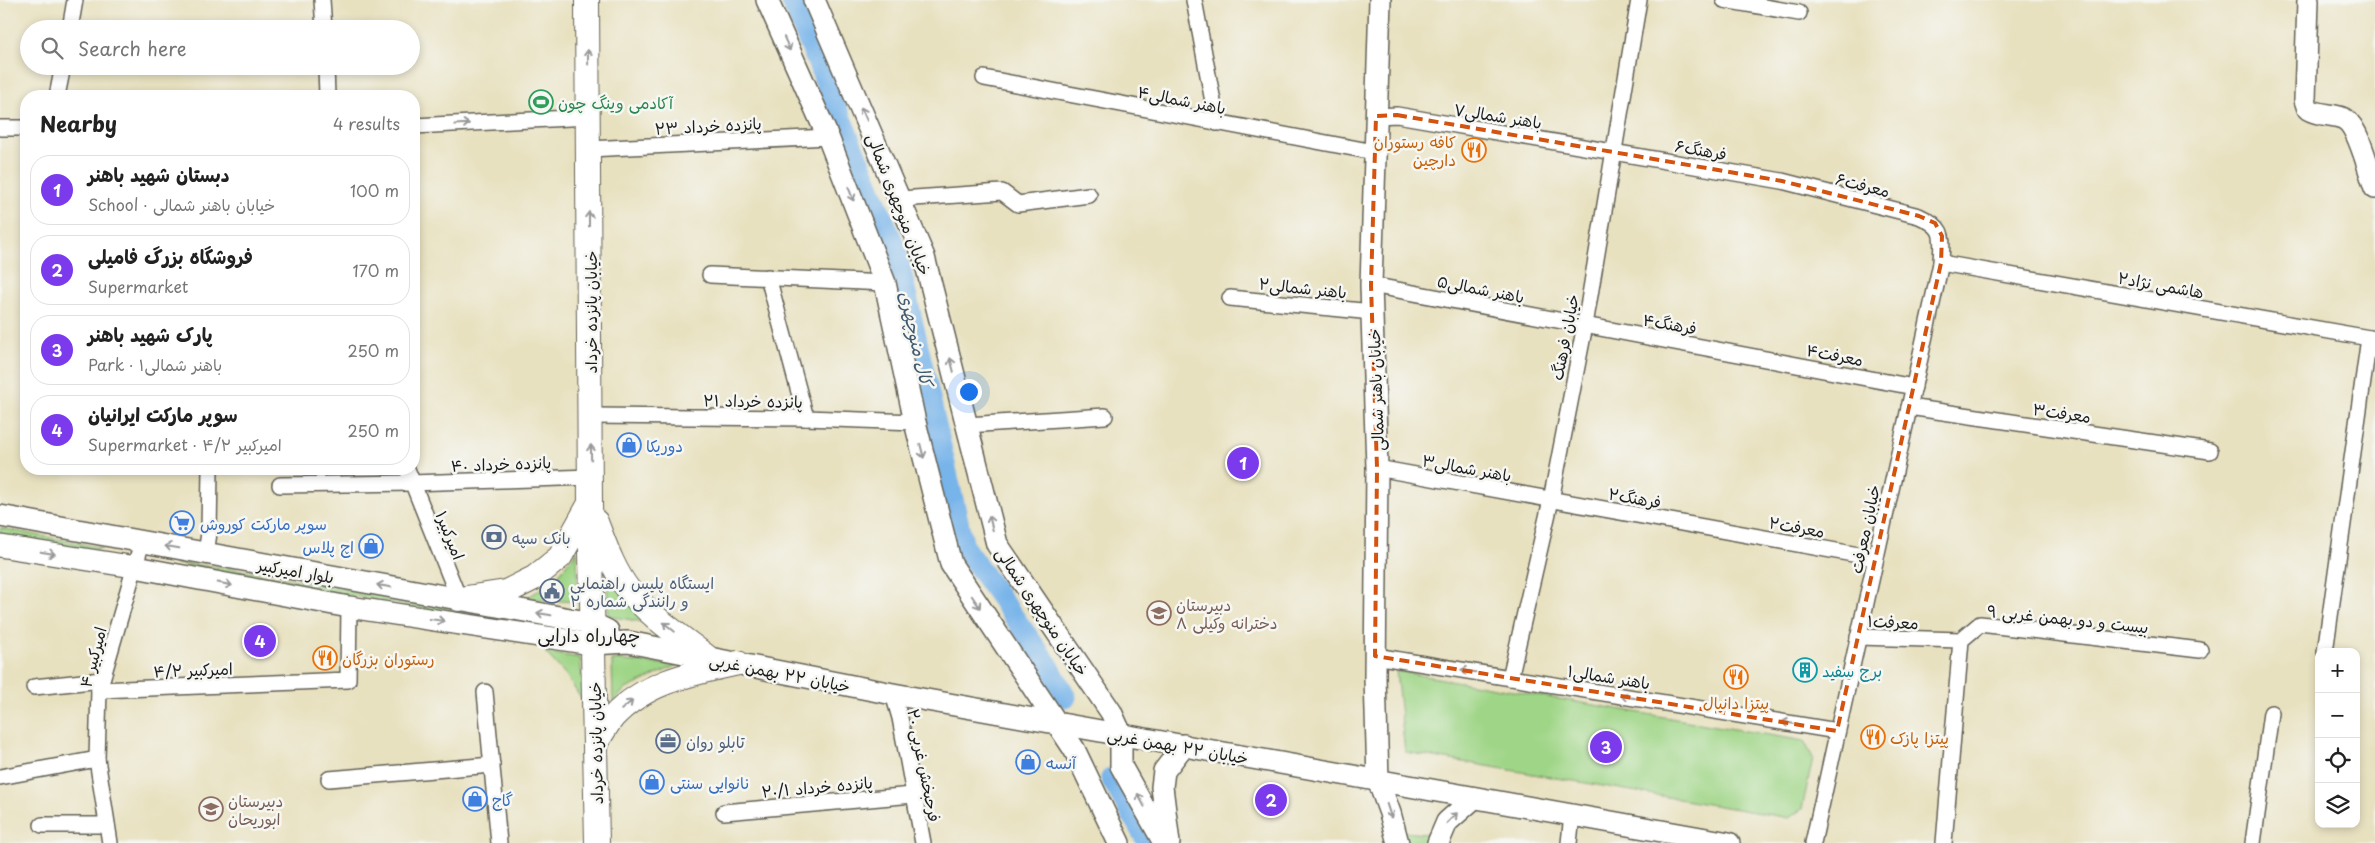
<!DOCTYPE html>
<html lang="en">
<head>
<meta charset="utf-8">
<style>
	body { margin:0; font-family:"Playpen Sans","Playpen Sans Arabic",sans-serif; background:#f2f2f2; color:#222 }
	.controls { position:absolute; right:15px; bottom:15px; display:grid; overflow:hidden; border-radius:10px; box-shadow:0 2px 8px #0003 }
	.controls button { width:45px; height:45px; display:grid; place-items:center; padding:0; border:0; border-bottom:1px solid #e0e0e0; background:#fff; color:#222; font:25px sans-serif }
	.you { position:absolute; left:968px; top:391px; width:18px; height:18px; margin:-12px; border:4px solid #fff; border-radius:50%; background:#1a73e8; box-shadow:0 0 0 8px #1a73e833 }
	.badge { display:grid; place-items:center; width:32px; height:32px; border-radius:50%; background:#7c3aed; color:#fff; font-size:16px; font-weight:700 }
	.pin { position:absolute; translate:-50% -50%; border:2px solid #fff; box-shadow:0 1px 5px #0006 }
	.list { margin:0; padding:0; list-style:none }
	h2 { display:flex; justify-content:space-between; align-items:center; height:65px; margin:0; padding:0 20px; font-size:21px }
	h2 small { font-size:16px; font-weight:400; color:#767676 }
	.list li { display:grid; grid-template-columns:32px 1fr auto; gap:15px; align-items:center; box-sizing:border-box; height:70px; margin:0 10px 10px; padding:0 10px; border:1px solid #e0e0e0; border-radius:20px }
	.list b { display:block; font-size:19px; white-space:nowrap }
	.list p { margin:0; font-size:16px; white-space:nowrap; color:#767676 }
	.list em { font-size:16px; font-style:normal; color:#767676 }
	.icon { flex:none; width:28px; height:28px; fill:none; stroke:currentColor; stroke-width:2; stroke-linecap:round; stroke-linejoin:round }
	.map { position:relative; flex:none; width:2375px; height:843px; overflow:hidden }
	.search { position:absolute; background:#fff; box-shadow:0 2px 8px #0003; left:20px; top:20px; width:400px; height:55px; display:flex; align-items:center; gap:12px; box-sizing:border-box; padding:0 18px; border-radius:28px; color:#767676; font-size:19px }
	.panel { position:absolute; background:#fff; box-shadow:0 2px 8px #0003; left:20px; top:90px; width:400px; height:385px; border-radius:20px }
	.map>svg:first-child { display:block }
</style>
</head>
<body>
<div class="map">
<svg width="2375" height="843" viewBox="0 0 2375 843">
	<rect width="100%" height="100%" fill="#f6f6f2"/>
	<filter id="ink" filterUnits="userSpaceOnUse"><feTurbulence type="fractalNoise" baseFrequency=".02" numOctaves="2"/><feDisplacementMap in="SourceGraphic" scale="10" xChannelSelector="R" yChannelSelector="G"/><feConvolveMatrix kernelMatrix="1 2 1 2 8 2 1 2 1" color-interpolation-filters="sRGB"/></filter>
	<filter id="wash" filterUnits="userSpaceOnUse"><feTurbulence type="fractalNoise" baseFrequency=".0096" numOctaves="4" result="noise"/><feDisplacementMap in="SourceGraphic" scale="20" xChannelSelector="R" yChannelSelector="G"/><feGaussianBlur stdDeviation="1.12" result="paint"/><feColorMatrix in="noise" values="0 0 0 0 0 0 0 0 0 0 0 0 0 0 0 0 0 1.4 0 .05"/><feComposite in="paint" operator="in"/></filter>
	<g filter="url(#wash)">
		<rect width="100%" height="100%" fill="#e8e1c0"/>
		<!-- green -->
		<g fill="#9fd586" stroke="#5e7851">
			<path d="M0,528L103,548L92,550L0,534Z"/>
			<path d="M577,551L578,602L526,599L557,577Z"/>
			<path d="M162,561L229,568L561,628L474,618Z"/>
			<path d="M606,574L648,623L609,616Z"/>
			<path d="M545,652L580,658L585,705L566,675Z"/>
			<path d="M612,660L677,665L624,690L613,703Z"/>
			<path d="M1396,671L1804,741L1813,758L1802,809L1789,818L1405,752Z"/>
			<path d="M1402,832L1429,834L1428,843H1406Z"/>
		</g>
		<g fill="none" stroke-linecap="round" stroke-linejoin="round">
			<!-- canal -->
			<g stroke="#77b4ea" stroke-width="21">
				<path d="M791,0L896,249L964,547L1049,666L1066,697"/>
				<path d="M1111,778L1148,843"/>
			</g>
		</g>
	</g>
	<g filter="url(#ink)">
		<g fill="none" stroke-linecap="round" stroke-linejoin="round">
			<!-- street casing -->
			<g stroke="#636155" stroke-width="18">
				<g id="street">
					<path d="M322,0L324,29"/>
					<path d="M1194,0L1217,123"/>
					<path d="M1724,0L1799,13"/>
					<path d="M70,29L75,0"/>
					<path d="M326,66L327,96"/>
					<path d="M984,78L1374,152"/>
					<path d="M57,96L63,66"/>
					<path d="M1376,116L1397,115L1782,181L1919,216C1946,228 1942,236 1941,263L1813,843"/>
					<path d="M414,126L589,117"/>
					<path d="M0,128H26"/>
					<path d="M589,149L828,137"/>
					<path d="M900,199L1002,192L1018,204L1089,195"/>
					<path d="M1941,263L2375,339"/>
					<path d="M710,275L885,283"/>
					<path d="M768,277L806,418"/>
					<path d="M1371,285L1914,387"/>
					<path d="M1230,298L1372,312"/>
					<path d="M1909,407L2210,451"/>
					<path d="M591,416L806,418L915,422"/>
					<path d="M967,425L1105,416"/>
					<path d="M1377,468L1875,558"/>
					<path d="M407,469L459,599"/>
					<path d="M280,485L411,483L591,477"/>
					<path d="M206,554L209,533L210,469"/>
					<path d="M1858,637L1961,640"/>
					<path d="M2325,652L2369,338"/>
					<path d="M1375,656L1837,731"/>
					<path d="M1510,678L1551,500L1585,325L1639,0"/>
					<path d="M34,687L102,680"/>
					<path d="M99,690L348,680L349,607"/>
					<path d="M485,692L499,843"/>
					<path d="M893,694L900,718L923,843"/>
					<path d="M0,777L97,759"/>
					<path d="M329,779L492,765"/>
					<path d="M724,812L913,795"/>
					<path d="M42,825H107"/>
					<path d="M110,843L97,759L99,690L142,542"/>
					<path d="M1569,843L1572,815"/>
					<path d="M1944,843L1961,640L1980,624L2200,650"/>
					<path d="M2253,843L2271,713"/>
				</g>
			</g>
			<!-- secondary casing -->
			<g stroke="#636155" stroke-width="24">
				<g id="secondary">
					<path d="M767,0L828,137L885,283L915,422L951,564L1074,749L1119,843"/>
					<path d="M814,0L924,257L997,544L1111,712L1121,734V766L1164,843"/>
					<path d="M1380,0L1371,285L1377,468L1375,677L1378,780L1390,813L1398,843"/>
					<path d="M2308,0L2305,100L2308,109C2321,117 2336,113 2346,120C2359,129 2369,172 2375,188"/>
					<path d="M0,516L592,623L608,631"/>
					<path d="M0,546L135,567L349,607L592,644L628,642L893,694L1729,843"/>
					<path d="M1169,843L1162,787L1164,771L1184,745"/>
					<path d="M1438,843L1447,822L1474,798"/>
				</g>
			</g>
			<!-- primary casing -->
			<g stroke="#636155" stroke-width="26">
				<g id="primary">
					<path d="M587,0L590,504L597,843"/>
					<path d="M596,522C605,545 613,569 628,589C649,616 680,636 707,657"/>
					<path d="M459,599L506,592L534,578L560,557L589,505"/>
					<path d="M596,742C602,734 607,724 613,717C646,681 694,673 738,663"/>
				</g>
			</g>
			<!-- street -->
			<use href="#street" stroke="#fff" stroke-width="15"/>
			<!-- secondary -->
			<use href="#secondary" stroke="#fff" stroke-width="21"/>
			<!-- primary -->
			<use href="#primary" stroke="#fff" stroke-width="24"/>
		</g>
		<!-- one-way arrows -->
		<defs><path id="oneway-shaft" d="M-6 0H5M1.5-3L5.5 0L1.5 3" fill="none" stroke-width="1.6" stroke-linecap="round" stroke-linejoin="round" transform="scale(1.25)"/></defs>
		<g stroke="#999">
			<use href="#oneway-shaft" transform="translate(787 44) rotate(66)"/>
			<use href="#oneway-shaft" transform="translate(588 57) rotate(-91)"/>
			<use href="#oneway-shaft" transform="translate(864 114) rotate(-114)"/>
			<use href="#oneway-shaft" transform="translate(462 124) rotate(-3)"/>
			<use href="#oneway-shaft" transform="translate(851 194) rotate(69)"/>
			<use href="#oneway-shaft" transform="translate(589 219) rotate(-90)"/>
			<use href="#oneway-shaft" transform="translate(952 365) rotate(-105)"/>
			<use href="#oneway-shaft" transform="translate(922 451) rotate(76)"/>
			<use href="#oneway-shaft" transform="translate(591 452) rotate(-91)"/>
			<use href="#oneway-shaft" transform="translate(991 523) rotate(-104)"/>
			<use href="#oneway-shaft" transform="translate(172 547) rotate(-170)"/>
			<use href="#oneway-shaft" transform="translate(48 553) rotate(9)"/>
			<use href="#oneway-shaft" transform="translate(225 584) rotate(11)"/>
			<use href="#oneway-shaft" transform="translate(384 586) rotate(-170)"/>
			<use href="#oneway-shaft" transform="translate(976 602) rotate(56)"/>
			<use href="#oneway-shaft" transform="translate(544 614) rotate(-170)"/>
			<use href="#oneway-shaft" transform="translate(437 620) rotate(8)"/>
			<use href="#oneway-shaft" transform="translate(669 627) rotate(-141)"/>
			<use href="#oneway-shaft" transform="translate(1468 671) rotate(-171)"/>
			<use href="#oneway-shaft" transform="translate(1628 697) rotate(-171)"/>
			<use href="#oneway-shaft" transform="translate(627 705) rotate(-40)"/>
			<use href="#oneway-shaft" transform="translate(1789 723) rotate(-171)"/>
			<use href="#oneway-shaft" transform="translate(1141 800) rotate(-118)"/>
			<use href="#oneway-shaft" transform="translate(1389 811) rotate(72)"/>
			<use href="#oneway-shaft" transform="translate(1452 818) rotate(-45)"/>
		</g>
	</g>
	<!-- marked area -->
	<path fill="none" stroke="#d4530e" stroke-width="4" stroke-dasharray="10 6" stroke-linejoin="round" d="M1397,115L1782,181L1919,216L1935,223L1942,236L1941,263L1837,731L1375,656L1377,468L1371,285L1376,116Z"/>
	<!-- icons -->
	<defs>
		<g id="stadium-ring" transform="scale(1.25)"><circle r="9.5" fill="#f6f6f2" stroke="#2e9e5b" stroke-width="1.5"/><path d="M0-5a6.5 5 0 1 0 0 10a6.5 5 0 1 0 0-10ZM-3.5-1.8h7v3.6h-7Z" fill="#2e9e5b"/></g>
		<g id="restaurant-ring" transform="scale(1.25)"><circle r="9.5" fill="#f6f6f2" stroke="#e8710a" stroke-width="1.5"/><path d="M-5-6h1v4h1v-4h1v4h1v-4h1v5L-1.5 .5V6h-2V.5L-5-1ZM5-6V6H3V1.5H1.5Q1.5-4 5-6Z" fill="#e8710a"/></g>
		<g id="shop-ring" transform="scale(1.25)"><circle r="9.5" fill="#f6f6f2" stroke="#3f7fe0" stroke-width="1.5"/><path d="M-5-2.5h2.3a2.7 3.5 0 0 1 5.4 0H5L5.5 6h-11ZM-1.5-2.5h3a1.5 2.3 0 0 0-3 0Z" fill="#3f7fe0"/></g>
		<g id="supermarket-ring" transform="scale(1.25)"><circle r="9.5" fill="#f6f6f2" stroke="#3f7fe0" stroke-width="1.5"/><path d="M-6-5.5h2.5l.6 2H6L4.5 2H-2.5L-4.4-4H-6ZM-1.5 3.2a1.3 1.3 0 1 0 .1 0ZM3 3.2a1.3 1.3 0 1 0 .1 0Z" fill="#3f7fe0"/></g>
		<g id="bank-ring" transform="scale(1.25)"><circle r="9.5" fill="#f6f6f2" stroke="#5c6f8a" stroke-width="1.5"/><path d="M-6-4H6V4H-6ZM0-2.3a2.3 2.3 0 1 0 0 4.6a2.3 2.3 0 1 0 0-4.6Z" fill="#5c6f8a"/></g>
		<g id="civic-ring" transform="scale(1.25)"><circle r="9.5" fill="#f6f6f2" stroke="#5c6f8a" stroke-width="1.5"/><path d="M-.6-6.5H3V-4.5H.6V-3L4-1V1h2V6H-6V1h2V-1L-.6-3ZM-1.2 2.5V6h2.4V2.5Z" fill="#5c6f8a"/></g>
		<g id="school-ring" transform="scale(1.25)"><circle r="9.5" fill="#f6f6f2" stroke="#8d6e63" stroke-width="1.5"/><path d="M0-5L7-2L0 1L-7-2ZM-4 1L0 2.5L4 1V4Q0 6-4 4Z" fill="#8d6e63"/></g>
		<g id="building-ring" transform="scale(1.25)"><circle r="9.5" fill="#f6f6f2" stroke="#0f9aa8" stroke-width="1.5"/><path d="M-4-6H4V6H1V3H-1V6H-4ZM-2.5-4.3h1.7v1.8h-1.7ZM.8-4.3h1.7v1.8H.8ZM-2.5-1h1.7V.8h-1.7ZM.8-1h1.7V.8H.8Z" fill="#0f9aa8"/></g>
		<g id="office-ring" transform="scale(1.25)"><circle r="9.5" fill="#f6f6f2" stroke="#5c6f8a" stroke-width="1.5"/><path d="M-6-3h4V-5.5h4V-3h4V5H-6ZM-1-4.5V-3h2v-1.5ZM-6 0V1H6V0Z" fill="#5c6f8a"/></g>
	</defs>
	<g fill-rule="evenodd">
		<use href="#stadium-ring" x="541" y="102"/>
		<use href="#restaurant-ring" x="1474" y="150"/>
		<use href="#shop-ring" x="629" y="445"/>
		<use href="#supermarket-ring" x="182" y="523"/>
		<use href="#bank-ring" x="494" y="537"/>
		<use href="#shop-ring" x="371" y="546"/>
		<use href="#civic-ring" x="552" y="591"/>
		<use href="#school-ring" x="1159" y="613"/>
		<use href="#restaurant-ring" x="325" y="658"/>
		<use href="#building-ring" x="1805" y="670"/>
		<use href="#restaurant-ring" x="1736" y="677"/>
		<use href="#restaurant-ring" x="1873" y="737"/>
		<use href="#office-ring" x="668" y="741"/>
		<use href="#shop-ring" x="1028" y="762"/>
		<use href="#shop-ring" x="652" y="782"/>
		<use href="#shop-ring" x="475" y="799"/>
		<use href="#school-ring" x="211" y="809"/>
	</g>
	<g text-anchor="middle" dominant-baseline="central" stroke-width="5" stroke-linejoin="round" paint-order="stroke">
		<!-- street labels -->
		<g font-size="16" fill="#1c1c1c" stroke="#f6f6f2">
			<text transform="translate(1182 99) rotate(11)">باهنر شمالی۴</text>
			<text transform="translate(1498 115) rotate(9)">باهنر شمالی۷</text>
			<text transform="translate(708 125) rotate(-3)">پانزده خرداد ۲۳</text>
			<text transform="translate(1701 149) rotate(10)">فرهنگ۶</text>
			<text transform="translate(1863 184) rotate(14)">معرفت۶</text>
			<text transform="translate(900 204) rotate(69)">خیابان منوچهری شمالی</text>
			<text transform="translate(2161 284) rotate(10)">هاشمی نژاد۲</text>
			<text transform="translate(1303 287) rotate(6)">باهنر شمالی۲</text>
			<text transform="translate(1481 288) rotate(11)">باهنر شمالی۵</text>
			<text transform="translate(590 312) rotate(-90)">خیابان پانزده خرداد</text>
			<text transform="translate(1670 323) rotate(10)">فرهنگ۴</text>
			<text transform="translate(1564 337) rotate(-79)">خیابان فرهنگ</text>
			<text transform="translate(1835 354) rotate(11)">معرفت۴</text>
			<text transform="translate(1375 390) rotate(-92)">خیابان باهنر شمالی</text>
			<text transform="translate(753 400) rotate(1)">پانزده خرداد ۲۱</text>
			<text transform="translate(2062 412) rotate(8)">معرفت۳</text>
			<text transform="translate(501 463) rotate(-2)">پانزده خرداد ۴۰</text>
			<text transform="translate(1467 467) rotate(10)">باهنر شمالی۳</text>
			<text transform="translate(1635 497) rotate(10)">فرهنگ۲</text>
			<text transform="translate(1797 526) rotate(10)">معرفت۲</text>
			<text transform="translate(1864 529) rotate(-78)">خیابان معرفت</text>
			<text transform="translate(451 535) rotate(68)">امیرکبیر۱</text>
			<text transform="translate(296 570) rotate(10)">بلوار امیرکبیر</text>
			<text transform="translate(1043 611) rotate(56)">خیابان منوچهری شمالی</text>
			<text transform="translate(2068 618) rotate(6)">بیست و دو بهمن غربی ۹</text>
			<text transform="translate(1893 621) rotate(3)">معرفت۱</text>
			<text transform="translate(92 657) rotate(-75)">امیرکبیر ۴</text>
			<text transform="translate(193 669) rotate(-2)">امیرکبیر ۴/۲</text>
			<text transform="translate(780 672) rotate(11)">خیابان ۲۲ بهمن غربی</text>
			<text transform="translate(1609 676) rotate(9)">باهنر شمالی۱</text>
			<text transform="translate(595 743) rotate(-91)">خیابان پانزده خرداد</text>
			<text transform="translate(1178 745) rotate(10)">خیابان ۲۲ بهمن غربی</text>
			<text transform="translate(925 765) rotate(79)">فرحبخش غربی ۲۰</text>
			<text transform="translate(817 786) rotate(-5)">پانزده خرداد ۲۰/۱</text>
		</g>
		<!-- leisure labels -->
		<g font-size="16" fill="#27864d" stroke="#f6f6f2" text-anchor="start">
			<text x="558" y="102">آکادمی وینگ چون</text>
		</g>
		<!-- food labels -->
		<g font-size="16" fill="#c56008" stroke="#f6f6f2" text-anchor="start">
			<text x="1456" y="141" text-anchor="end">کافه رستوران<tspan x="1456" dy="18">دارچین</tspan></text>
			<text x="342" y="658">رستوران بزرگان</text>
			<text x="1736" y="702" text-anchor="middle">پیتزا دانیال</text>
			<text x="1890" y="737">پیتزا پازک</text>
		</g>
		<!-- shop labels -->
		<g font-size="16" fill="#366cbe" stroke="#f6f6f2" text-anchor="start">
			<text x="646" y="445">دوریکا</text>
			<text x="200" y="523">سوپر مارکت کوروش</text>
			<text x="354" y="546" text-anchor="end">اچ پلاس</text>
			<text x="1046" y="762">آنسه</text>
			<text x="670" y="782">نانوایی سنتی</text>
			<text x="492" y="799">گاج</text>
		</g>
		<!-- service labels -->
		<g font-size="16" fill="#4e5e75" stroke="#f6f6f2" text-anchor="start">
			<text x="512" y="537">بانک سپه</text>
			<text x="570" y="582">ایستگاه پلیس راهنمایی<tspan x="570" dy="18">و رانندگی شماره ۲</tspan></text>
			<text x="686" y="741">تابلو روان</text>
		</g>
		<!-- education labels -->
		<g font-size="16" fill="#785e54" stroke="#f6f6f2" text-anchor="start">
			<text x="1176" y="604">دبیرستان<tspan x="1176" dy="18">دخترانه وکیلی ۸</tspan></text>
			<text x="228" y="800">دبیرستان<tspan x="228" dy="18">ابوریحان</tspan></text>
		</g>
		<!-- culture labels -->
		<g font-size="16" fill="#0d838f" stroke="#f6f6f2" text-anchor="start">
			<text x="1822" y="670">برج سفید</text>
		</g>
		<!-- water labels -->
		<g font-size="18" font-style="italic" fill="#40596e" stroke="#f6f6f2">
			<text transform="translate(917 338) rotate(77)">کال منوچهری</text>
		</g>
		<!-- neighbourhood labels -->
		<g font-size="18" fill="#1c1c1c" stroke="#f6f6f2">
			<text x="589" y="634">چهارراه دارایی</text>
		</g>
	</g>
</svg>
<div class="controls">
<button>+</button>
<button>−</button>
<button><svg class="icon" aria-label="locate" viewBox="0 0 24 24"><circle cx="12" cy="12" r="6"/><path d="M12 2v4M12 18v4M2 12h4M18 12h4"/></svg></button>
<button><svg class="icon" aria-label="layers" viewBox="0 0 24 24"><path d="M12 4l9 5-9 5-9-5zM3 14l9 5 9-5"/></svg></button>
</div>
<div class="you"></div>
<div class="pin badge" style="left:1243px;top:463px">1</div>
<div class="pin badge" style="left:1271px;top:800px">2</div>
<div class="pin badge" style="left:1606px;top:747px">3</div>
<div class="pin badge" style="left:260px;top:641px">4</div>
<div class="search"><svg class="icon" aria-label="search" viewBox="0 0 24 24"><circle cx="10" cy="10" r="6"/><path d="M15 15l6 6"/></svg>Search here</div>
<section class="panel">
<h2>Nearby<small>4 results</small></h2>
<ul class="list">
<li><span class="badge">1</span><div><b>دبستان شهید باهنر</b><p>School · خیابان باهنر شمالی</p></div><em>100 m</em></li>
<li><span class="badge">2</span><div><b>فروشگاه بزرگ فامیلی</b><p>Supermarket</p></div><em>170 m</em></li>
<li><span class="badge">3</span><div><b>پارک شهید باهنر</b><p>Park · باهنر شمالی۱</p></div><em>250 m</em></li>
<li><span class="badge">4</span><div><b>سوپر مارکت ایرانیان</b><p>Supermarket · امیرکبیر ۴/۲</p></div><em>250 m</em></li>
</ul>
</section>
</div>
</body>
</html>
